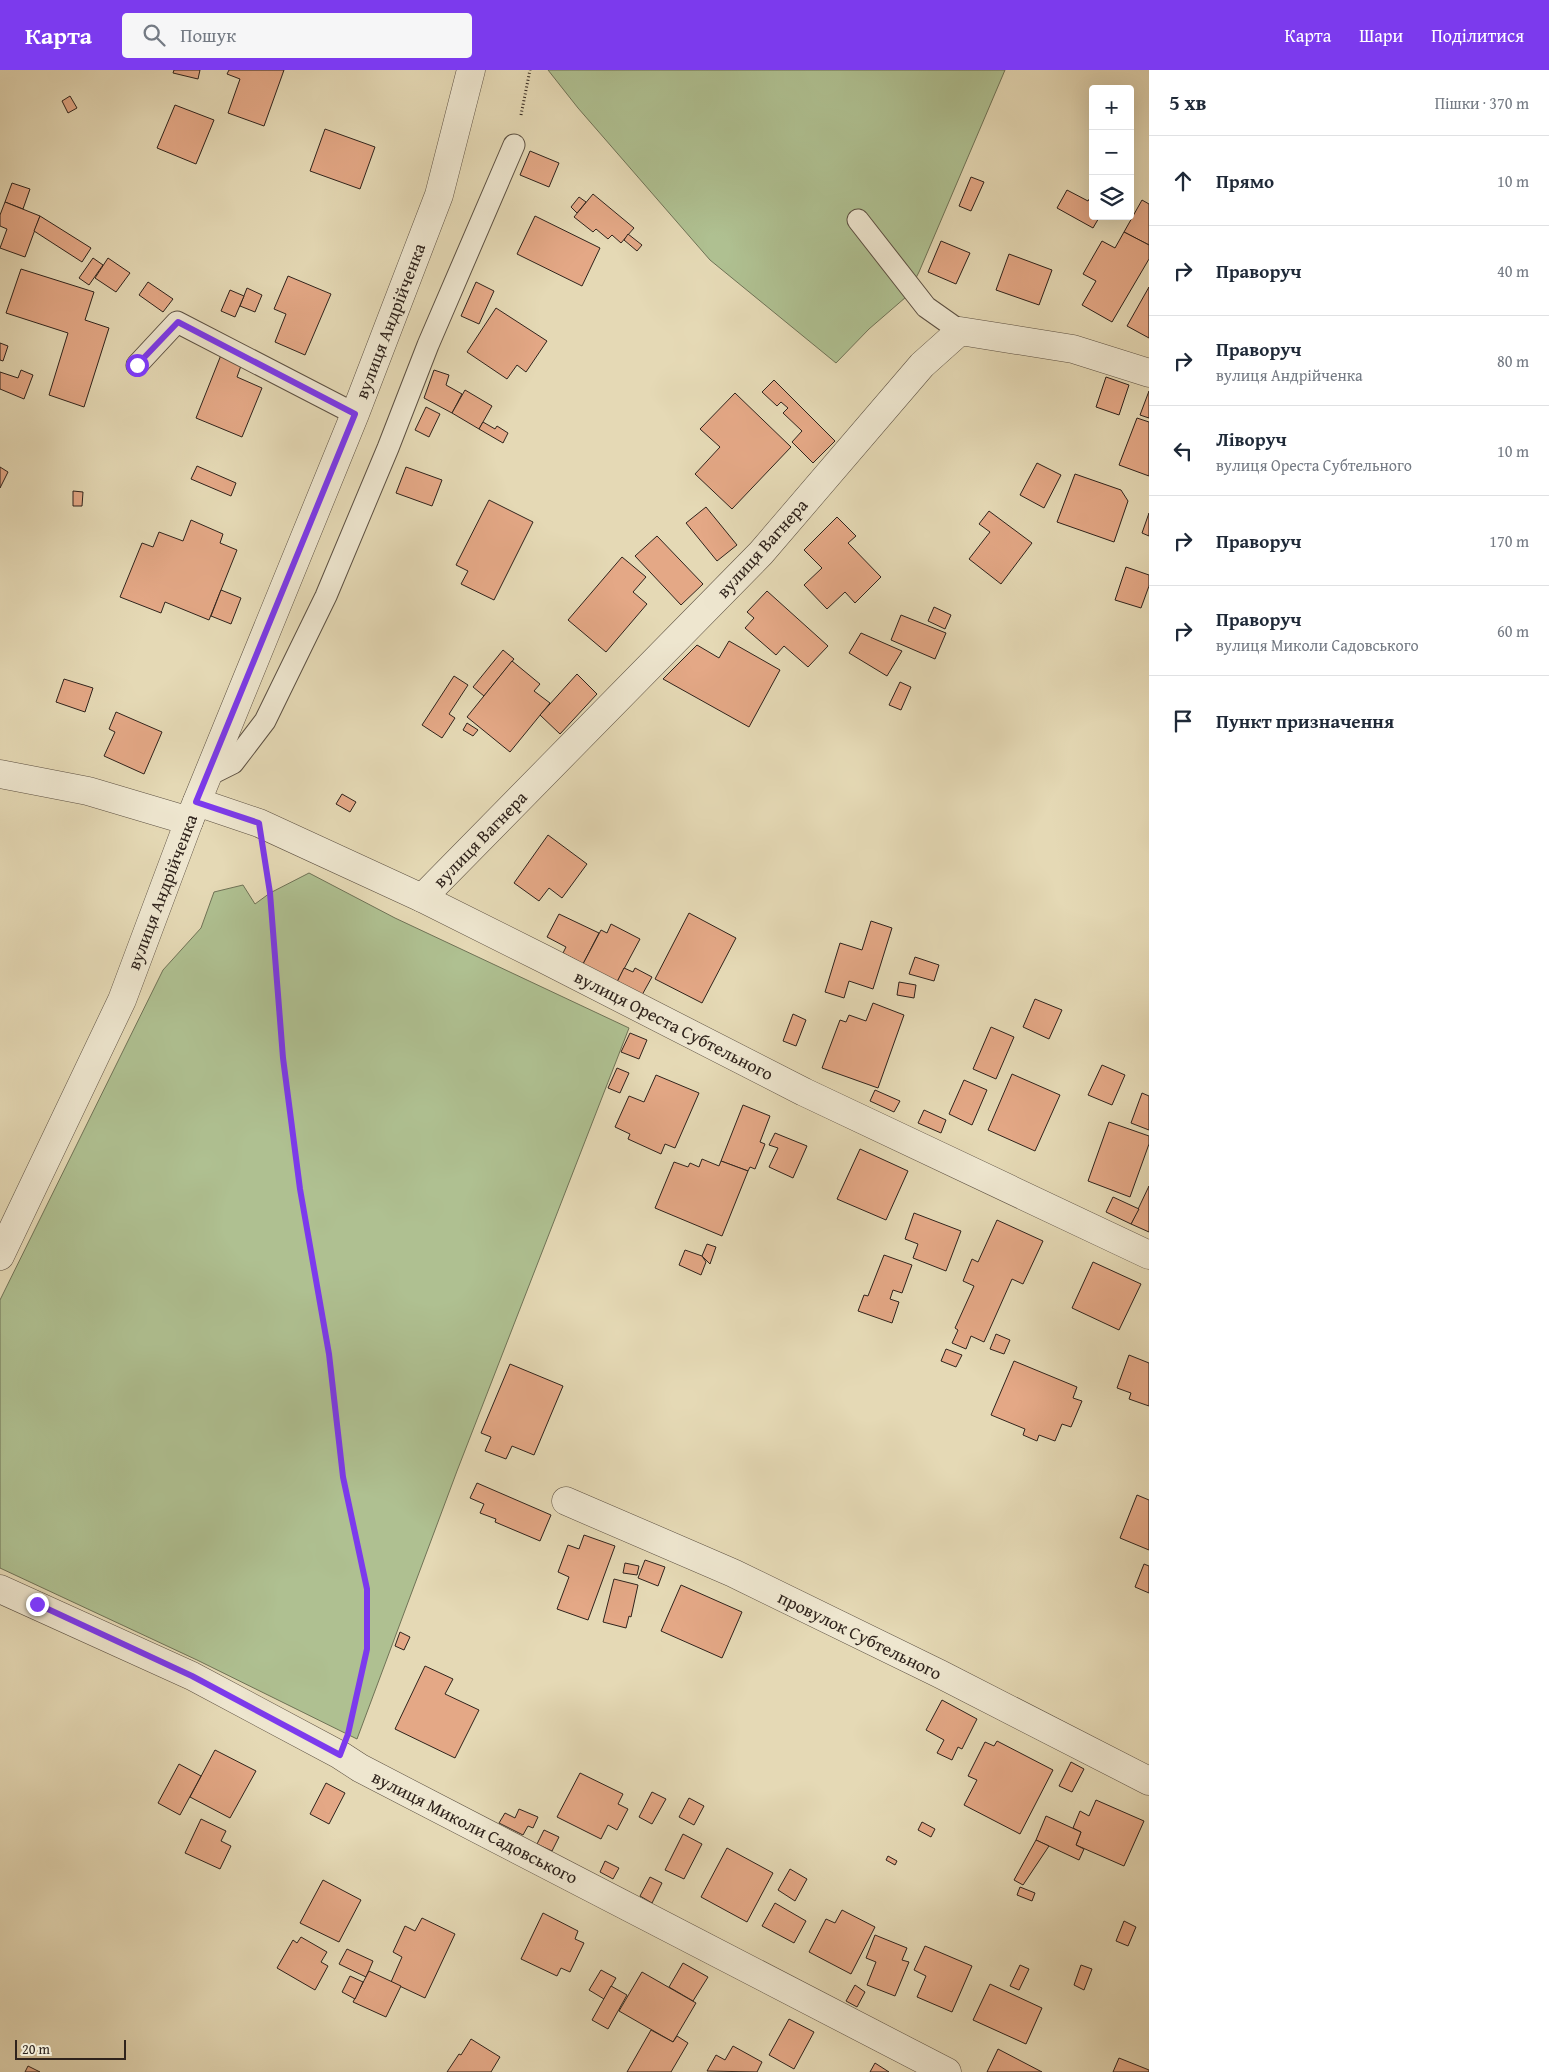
<!DOCTYPE html>
<html lang="uk">
<head>
<meta charset="utf-8">
<style>
	body { margin:0; font-family:"Gentium Book Plus",serif; background:#f6f6f7; color:#1f2937 }
	.controls { position:absolute; right:15px; top:15px; display:grid; overflow:hidden; border-radius:5px; box-shadow:0 5px 20px #0002 }
	.controls button { width:45px; height:45px; display:grid; place-items:center; padding:0; border:0; border-bottom:1px solid #e0e1e3; background:#fff; color:#1f2937; font:25px sans-serif }
	.scale { position:absolute; left:15px; bottom:12px; width:111px; box-sizing:border-box; padding-left:5px; border:2px solid #2f231c; border-top:0; font-size:14px; line-height:18px; white-space:nowrap; color:#2f231c; -webkit-text-stroke:4px #eee6cf; paint-order:stroke }
	.stop { position:absolute; width:15px; height:15px; margin:-11px; border:4px solid #7c3aed; border-radius:50%; background:#fff }
	.stop.end { background:#7c3aed; border-color:#fff; box-shadow:0 1px 5px #0008 }
	.list { margin:0; padding:0; list-style:none }
	h2 { display:flex; justify-content:space-between; align-items:center; height:65px; margin:0; padding:0 20px; font-size:21px }
	h2 small { font-size:16px; font-weight:400; color:#747a83 }
	.list li { display:grid; grid-template-columns:32px 1fr auto; gap:15px; align-items:center; box-sizing:border-box; height:90px; padding:0 20px; border-top:1px solid #e0e1e3 }
	.list b { display:block; font-size:19px; white-space:nowrap }
	.list p { margin:0; font-size:16px; white-space:nowrap; color:#747a83 }
	.list em { font-size:16px; font-style:normal; color:#747a83 }
	.icon { flex:none; width:28px; height:28px; fill:none; stroke:currentColor; stroke-width:2; stroke-linecap:round; stroke-linejoin:round }
	.map { position:relative; flex:none; width:1149px; height:2002px; overflow:hidden }
	header { display:flex; align-items:center; gap:30px; box-sizing:border-box; height:70px; padding:0 25px; background:#7c3aed; color:#fff }
	header strong { font-size:24px }
	nav { display:flex; gap:28px; margin-inline-start:auto; font-size:18px }
	.search { width:350px; height:45px; background:#f6f6f7; display:flex; align-items:center; gap:12px; box-sizing:border-box; padding:0 18px; border-radius:5px; color:#747a83; font-size:19px }
	main { display:flex }
	aside { flex:1; background:#fff }
	.map>svg:first-child { display:block }
</style>
</head>
<body>
<header>
<strong>Карта</strong>
<div class="search"><svg class="icon" aria-label="search" viewBox="0 0 24 24"><circle cx="10" cy="10" r="6"/><path d="M15 15l6 6"/></svg>Пошук</div>
<nav><a>Карта</a><a>Шари</a><a>Поділитися</a></nav>
</header>
<main>
<div class="map">
<svg width="1149" height="2002" viewBox="0 0 1149 2002">
	<rect width="100%" height="100%" fill="#e5d9b5"/>
	<filter id="stains"><feTurbulence type="fractalNoise" baseFrequency=".004" numOctaves="4"/><feColorMatrix values="0 0 0 0 .2 0 0 0 0 .09 0 0 0 0 .02 0 0 0 .5 -.17"/></filter>
	<radialGradient id="worn" r=".72"><stop offset=".6" stop-color="#630" stop-opacity="0"/><stop offset="1" stop-color="#630" stop-opacity=".3"/></radialGradient>
	<!-- green -->
	<g fill="#afc091" stroke="#6f7256">
		<path d="M548,0H1005L919,202L906,227L869,259L836,293L710,190L578,38Z"/>
		<path d="M309,803L395,848L629,958L457,1401L357,1669L197,1590L0,1498V1230L163,900L201,858L214,822L243,815L255,834L270,823Z"/>
	</g>
	<!-- building -->
	<g fill="#e4a886" stroke="#2f231c">
		<path d="M174,0H200L198,9L173,3Z"/>
		<path d="M229,0H284L264,56L228,43L240,9L227,4Z"/>
		<path d="M70,26L77,38L68,43L62,31Z"/>
		<path d="M175,35L214,50L196,94L157,78Z"/>
		<path d="M325,59L375,77L360,119L310,101Z"/>
		<path d="M530,81L559,93L549,117L520,105Z"/>
		<path d="M971,107L984,112L971,141L959,136Z"/>
		<path d="M12,113L30,119L23,139L5,132Z"/>
		<path d="M1067,120L1088,131L1093,123V146H1100L1093,158L1057,138Z"/>
		<path d="M593,124L634,158L621,173L612,165L608,169L596,159L593,162L574,147Z"/>
		<path d="M579,127L586,132L577,143L571,137Z"/>
		<path d="M1142,130L1149,134V175L1124,162Z"/>
		<path d="M5,132L40,146L25,187L0,178L7,159L0,156V145Z"/>
		<path d="M40,146L91,178L82,192L34,161Z"/>
		<path d="M535,146L600,178L582,216L517,184Z"/>
		<path d="M1124,162L1149,175V189L1112,252L1082,235L1096,211L1083,204L1102,171L1115,178Z"/>
		<path d="M628,164L642,175L637,181L624,170Z"/>
		<path d="M941,171L970,183L956,214L928,202Z"/>
		<path d="M1009,184L1052,200L1039,235L996,220Z"/>
		<path d="M93,188L103,195L89,215L79,208Z"/>
		<path d="M108,188L130,203L116,222L95,208Z"/>
		<path d="M21,199L94,222L85,250L109,258L84,337L49,325L68,263L6,243Z"/>
		<path d="M288,206L331,224L305,285L275,272L286,244L274,239Z"/>
		<path d="M148,212L173,229L163,242L139,225Z"/>
		<path d="M476,212L494,221L479,254L461,246Z"/>
		<path d="M1149,217V268L1127,256Z"/>
		<path d="M247,218L262,225L255,242L240,236Z"/>
		<path d="M230,220L244,226L235,247L221,241Z"/>
		<path d="M496,238L547,271L526,302L517,295L507,309L467,282Z"/>
		<path d="M0,273L8,276L3,291L0,290Z"/>
		<path d="M221,285L242,293L237,307L262,318L242,367L196,348Z"/>
		<path d="M21,300L33,305L24,329L0,319V302L18,308Z"/>
		<path d="M434,300L449,305L446,315L462,324L452,343L424,328Z"/>
		<path d="M1106,307L1129,315L1119,345L1096,337Z"/>
		<path d="M774,310L835,371L813,393L792,372L802,361L783,343L788,338L781,332L777,336L762,322Z"/>
		<path d="M465,320L492,336L479,359L452,343Z"/>
		<path d="M1149,321V348L1140,345Z"/>
		<path d="M735,323L791,377L732,439L695,404L720,377L700,359Z"/>
		<path d="M426,337L440,344L429,367L415,360Z"/>
		<path d="M1137,348L1149,352V406L1119,395Z"/>
		<path d="M483,352L495,359L497,356L508,363L503,373L479,359Z"/>
		<path d="M1037,393L1061,405L1044,438L1020,425Z"/>
		<path d="M197,396L236,413L231,426L191,409Z"/>
		<path d="M0,397L8,402L0,418Z"/>
		<path d="M406,397L442,410L432,436L396,423Z"/>
		<path d="M1075,404L1121,420L1128,431L1114,472L1057,452Z"/>
		<path d="M73,421L83,422L82,436H73Z"/>
		<path d="M489,430L533,452L494,530L461,514L468,501L456,495Z"/>
		<path d="M706,437L737,475L717,491L686,453Z"/>
		<path d="M989,441L1032,473L1001,514L969,489L990,462L979,454Z"/>
		<path d="M1149,443V466L1142,463Z"/>
		<path d="M837,447L856,466L848,473L881,507L855,533L845,522L827,539L804,515L822,498L804,480Z"/>
		<path d="M191,450L223,464L220,473L237,480L209,550L165,532L161,543L120,527L142,473L153,477L159,462L183,471Z"/>
		<path d="M657,466L703,514L681,535L635,486Z"/>
		<path d="M622,487L646,507L633,522L647,534L606,582L568,550Z"/>
		<path d="M1126,497L1149,505V516L1141,538L1115,530Z"/>
		<path d="M221,520L241,528L231,554L211,546Z"/>
		<path d="M767,521L828,576L808,597L784,576L776,585L745,558L754,548L747,542Z"/>
		<path d="M934,537L951,545L945,559L928,551Z"/>
		<path d="M901,545L946,563L935,589L891,570Z"/>
		<path d="M861,563L902,581L887,606L849,583Z"/>
		<path d="M729,571L780,600L749,657L663,609L697,575L719,588Z"/>
		<path d="M503,580L514,589L484,626L473,617Z"/>
		<path d="M512,591L540,614L534,621L550,633L510,682L467,647Z"/>
		<path d="M577,604L597,624L560,664L540,645Z"/>
		<path d="M454,606L468,615L449,644L455,648L442,668L422,655Z"/>
		<path d="M64,609L93,618L85,642L56,632Z"/>
		<path d="M900,612L911,617L901,640L889,635Z"/>
		<path d="M116,642L162,662L144,704L104,686L115,662L109,659Z"/>
		<path d="M467,653L478,660L473,666L463,660Z"/>
		<path d="M342,724L356,732L350,742L336,734Z"/>
		<path d="M548,765L587,794L562,828L549,818L539,831L514,813Z"/>
		<path d="M689,843L736,868L702,933L655,909Z"/>
		<path d="M559,844L599,863L583,894L563,883L566,877L547,867Z"/>
		<path d="M871,851L892,858L873,919L849,911L844,928L825,922L840,873L862,880Z"/>
		<path d="M611,854L640,869L617,912L583,894L601,860L607,863Z"/>
		<path d="M915,887L939,895L934,911L909,904Z"/>
		<path d="M624,898L633,902L635,898L652,907L642,925L617,912Z"/>
		<path d="M899,912L916,915L914,928L897,925Z"/>
		<path d="M1035,929L1062,940L1049,969L1023,957Z"/>
		<path d="M873,933L904,945L878,1018L822,998L840,950L846,952L849,945L866,951Z"/>
		<path d="M793,944L806,950L796,976L783,971Z"/>
		<path d="M991,957L1014,967L996,1009L973,999Z"/>
		<path d="M630,963L647,970L639,989L621,982Z"/>
		<path d="M1102,995L1125,1005L1112,1035L1088,1025Z"/>
		<path d="M617,998L629,1003L620,1023L608,1018Z"/>
		<path d="M1012,1004L1060,1025L1035,1081L988,1060Z"/>
		<path d="M656,1005L699,1023L675,1078L665,1074L661,1084L628,1069L630,1064L615,1057L629,1026L644,1032Z"/>
		<path d="M964,1010L987,1020L972,1055L949,1044Z"/>
		<path d="M875,1020L900,1031L894,1042L870,1031Z"/>
		<path d="M1142,1023L1149,1026V1060L1131,1053Z"/>
		<path d="M743,1035L770,1046L760,1072L765,1074L755,1099L750,1097L748,1101L721,1091Z"/>
		<path d="M924,1040L946,1050L941,1063L918,1053Z"/>
		<path d="M1109,1052L1149,1066V1074L1130,1127L1088,1111Z"/>
		<path d="M775,1063L807,1076L793,1108L769,1097L778,1078L769,1075Z"/>
		<path d="M860,1079L908,1101L886,1150L837,1129Z"/>
		<path d="M702,1089L719,1096L721,1091L748,1101L722,1166L655,1138L674,1092L688,1097L690,1093L699,1097Z"/>
		<path d="M1149,1116V1162L1131,1154Z"/>
		<path d="M1113,1127L1139,1139L1131,1154L1106,1142Z"/>
		<path d="M914,1143L961,1161L946,1201L913,1188L918,1174L905,1169Z"/>
		<path d="M997,1150L1043,1171L1023,1214L1012,1209L984,1272L971,1266L966,1279L952,1273L958,1260L955,1258L974,1216L963,1211L972,1189L978,1192Z"/>
		<path d="M707,1174L716,1177L710,1194L702,1186Z"/>
		<path d="M685,1180L702,1186L706,1192L701,1205L679,1195Z"/>
		<path d="M884,1185L912,1195L902,1223L893,1220L890,1229L899,1232L892,1253L858,1241L864,1225L868,1226Z"/>
		<path d="M1093,1192L1141,1214L1119,1260L1072,1238Z"/>
		<path d="M996,1264L1010,1270L1004,1284L990,1279Z"/>
		<path d="M946,1279L962,1285L956,1297L941,1291Z"/>
		<path d="M1129,1285L1149,1293V1336L1129,1329L1131,1323L1117,1318Z"/>
		<path d="M1014,1291L1077,1317L1073,1328L1082,1331L1071,1357L1062,1354L1055,1371L1039,1365L1037,1371L1023,1365L1025,1359L991,1345Z"/>
		<path d="M510,1294L563,1316L534,1385L512,1376L506,1389L485,1381L491,1367L481,1363Z"/>
		<path d="M477,1413L551,1445L540,1471L495,1452L496,1449L480,1443L484,1434L470,1428Z"/>
		<path d="M1137,1425L1149,1430V1480L1120,1468Z"/>
		<path d="M584,1465L615,1476L588,1550L557,1539L569,1507L558,1502L568,1475L579,1479Z"/>
		<path d="M645,1490L665,1497L658,1516L638,1508Z"/>
		<path d="M625,1493L639,1496L637,1505L623,1503Z"/>
		<path d="M1144,1494L1149,1496V1523L1135,1517Z"/>
		<path d="M614,1509L638,1515L631,1547L629,1546L626,1558L603,1552Z"/>
		<path d="M681,1515L742,1542L722,1588L661,1561Z"/>
		<path d="M400,1562L410,1567L404,1580L395,1576Z"/>
		<path d="M425,1596L453,1609L445,1624L479,1640L455,1688L395,1659Z"/>
		<path d="M942,1630L977,1649L962,1679L958,1677L952,1690L937,1683L944,1670L926,1660Z"/>
		<path d="M997,1671L1053,1700L1020,1764L964,1735L977,1710L968,1706L985,1672L994,1676Z"/>
		<path d="M215,1680L256,1701L230,1748L190,1727Z"/>
		<path d="M1071,1692L1084,1699L1072,1722L1059,1716Z"/>
		<path d="M179,1694L201,1706L180,1745L158,1733Z"/>
		<path d="M580,1703L623,1724L618,1734L628,1739L617,1760L608,1755L601,1769L557,1747Z"/>
		<path d="M326,1713L345,1723L329,1754L310,1744Z"/>
		<path d="M652,1722L666,1729L652,1754L639,1747Z"/>
		<path d="M689,1728L704,1736L694,1755L679,1747Z"/>
		<path d="M1096,1730L1144,1751L1124,1796L1076,1775L1081,1762L1073,1758L1080,1741L1089,1746Z"/>
		<path d="M519,1739L538,1747L533,1758L528,1756L523,1765L499,1753L505,1743L515,1748Z"/>
		<path d="M1046,1746L1081,1762L1076,1775L1084,1779L1079,1790L1036,1770Z"/>
		<path d="M201,1749L226,1761L221,1771L231,1776L220,1799L185,1783Z"/>
		<path d="M922,1752L935,1759L931,1767L918,1760Z"/>
		<path d="M544,1760L559,1767L552,1781L537,1774Z"/>
		<path d="M683,1764L702,1774L684,1809L665,1800Z"/>
		<path d="M1036,1770L1049,1776L1023,1815L1014,1810Z"/>
		<path d="M727,1778L773,1803L747,1852L701,1827Z"/>
		<path d="M888,1786L897,1791L895,1795L886,1790Z"/>
		<path d="M605,1791L619,1798L613,1809L600,1802Z"/>
		<path d="M790,1799L807,1809L795,1831L778,1820Z"/>
		<path d="M650,1807L662,1813L652,1833L640,1826Z"/>
		<path d="M323,1810L361,1830L339,1872L300,1853Z"/>
		<path d="M1020,1817L1035,1823L1032,1831L1017,1825Z"/>
		<path d="M775,1833L806,1851L794,1873L762,1856Z"/>
		<path d="M842,1840L875,1857L851,1904L809,1882L826,1849L835,1853Z"/>
		<path d="M543,1843L578,1861L575,1869L584,1873L570,1902L561,1898L557,1906L521,1889Z"/>
		<path d="M422,1848L455,1864L425,1928L391,1912L402,1887L393,1882L405,1856L415,1861Z"/>
		<path d="M1124,1851L1136,1857L1128,1876L1116,1871Z"/>
		<path d="M875,1865L907,1878L902,1890L909,1892L895,1926L867,1915L876,1892L866,1888Z"/>
		<path d="M301,1867L327,1882L321,1892L328,1896L315,1920L277,1898L293,1870L297,1873Z"/>
		<path d="M925,1876L972,1896L952,1942L917,1927L926,1906L914,1900Z"/>
		<path d="M347,1879L373,1891L366,1907L339,1894Z"/>
		<path d="M683,1893L708,1907L693,1931L669,1917Z"/>
		<path d="M1020,1895L1029,1899L1019,1920L1010,1916Z"/>
		<path d="M1081,1895L1092,1899L1084,1920L1074,1915Z"/>
		<path d="M601,1900L616,1908L604,1929L589,1920Z"/>
		<path d="M369,1901L401,1916L386,1947L353,1932Z"/>
		<path d="M642,1902L696,1933L673,1972L619,1941Z"/>
		<path d="M350,1906L363,1912L355,1929L342,1922Z"/>
		<path d="M990,1914L1042,1938L1026,1974L973,1950Z"/>
		<path d="M855,1915L865,1922L857,1937L846,1931Z"/>
		<path d="M611,1916L627,1925L608,1959L592,1950Z"/>
		<path d="M789,1949L814,1962L794,1999L769,1985Z"/>
		<path d="M651,1960L673,1972L677,1966L688,1973L671,2002H627Z"/>
		<path d="M471,1969L500,1987L491,2002H447L459,1984L461,1985Z"/>
		<path d="M733,1976L762,1992L757,2002L707,2001L716,1985L725,1990Z"/>
		<path d="M998,1979L1042,2002H987Z"/>
		<path d="M1119,1988L1149,2000V2002H1113Z"/>
		<path d="M875,1993L889,2002H870Z"/>
		<path d="M28,1996L40,2002H25Z"/>
	</g>
	<g fill="none" stroke-linecap="round" stroke-linejoin="round">
		<!-- service casing -->
		<g stroke="#5c5042" stroke-width="23">
			<g id="service">
				<path d="M858,150L926,237L960,261"/>
				<path d="M137,295L177,252L355,344"/>
				<path d="M207,706L233,693L265,651L326,526L388,378L428,275L514,75"/>
			</g>
		</g>
		<!-- minor casing -->
		<g stroke="#5c5042" stroke-width="29">
			<g id="minor">
				<path d="M0,704L88,721L189,751"/>
				<path d="M197,732L259,753L422,828L544,889L804,1022L1149,1185"/>
				<path d="M422,828L761,483L922,295L960,261L1073,279L1149,303"/>
				<path d="M566,1431L733,1503L940,1604L1149,1711"/>
				<path d="M0,1519L192,1606L340,1685L360,1698L947,2002"/>
			</g>
		</g>
		<!-- tertiary casing -->
		<g stroke="#5c5042" stroke-width="29">
			<path id="tertiary" d="M0,1186L122,930L189,751L355,344L439,125L471,0"/>
		</g>
		<!-- path -->
		<g stroke="#2f231c" stroke-width="3" stroke-dasharray="1 2.5" stroke-linecap="butt">
			<path d="M521,45L530,0"/>
			<path d="M265,793L270,823L283,988L300,1119L329,1284L343,1407L367,1519V1579L351,1653"/>
		</g>
		<!-- service -->
		<use href="#service" stroke="#eee6cf" stroke-width="21"/>
		<!-- minor -->
		<use href="#minor" stroke="#eee6cf" stroke-width="28"/>
		<!-- tertiary -->
		<use href="#tertiary" stroke="#eee6cf" stroke-width="28"/>
	</g>
	<g fill="none" stroke-linecap="round" stroke-linejoin="round">
		<!-- route -->
		<path stroke="#7c3aed" stroke-width="6" d="M37,1534L192,1606L340,1685L348,1664L367,1579V1519L343,1407L329,1284L300,1119L283,988L270,823L259,753L196,732L355,344L178,252L137,295"/>
	</g>
	<g text-anchor="middle" dominant-baseline="central" stroke-width="4" stroke-linejoin="round" paint-order="stroke">
		<!-- street labels -->
		<g font-size="18" fill="#2f231c" stroke="#eee6cf">
			<text transform="translate(390 251) rotate(-69)">вулиця Андрійченка</text>
			<text transform="translate(762 478) rotate(-48)">вулиця Вагнера</text>
			<text transform="translate(480 769) rotate(-46)">вулиця Вагнера</text>
			<text transform="translate(162 822) rotate(-69)">вулиця Андрійченка</text>
			<text transform="translate(674 955) rotate(27)">вулиця Ореста Субтельного</text>
			<text transform="translate(860 1565) rotate(26)">провулок Субтельного</text>
			<text transform="translate(475 1757) rotate(27)">вулиця Миколи Садовського</text>
		</g>
	</g>
	<rect width="100%" height="100%" filter="url(#stains)"/>
	<rect width="100%" height="100%" fill="url(#worn)"/>
</svg>
<div class="controls">
<button>+</button>
<button>−</button>
<button><svg class="icon" aria-label="layers" viewBox="0 0 24 24"><path d="M12 4l9 5-9 5-9-5zM3 14l9 5 9-5"/></svg></button>
</div>
<div class="scale">20 m</div>
<div class="stop" style="left:137px;top:295px"></div>
<div class="stop end" style="left:37px;top:1534px"></div>
</div>
<aside>
<h2>5 хв<small>Пішки · 370 m</small></h2>
<ul class="list">
<li><svg class="icon" aria-label="ahead" viewBox="0 0 24 24"><path d="M12 20V5M6 11l6-6 6 6"/></svg><div><b>Прямо</b></div><em>10 m</em></li>
<li><svg class="icon" aria-label="right" viewBox="0 0 24 24"><path d="M7 20v-9h11M14 6l5 5-5 5"/></svg><div><b>Праворуч</b></div><em>40 m</em></li>
<li><svg class="icon" aria-label="right" viewBox="0 0 24 24"><path d="M7 20v-9h11M14 6l5 5-5 5"/></svg><div><b>Праворуч</b><p>вулиця Андрійченка</p></div><em>80 m</em></li>
<li><svg class="icon" aria-label="left" viewBox="0 0 24 24"><path d="M17 20v-9H6M10 6l-5 5 5 5"/></svg><div><b>Ліворуч</b><p>вулиця Ореста Субтельного</p></div><em>10 m</em></li>
<li><svg class="icon" aria-label="right" viewBox="0 0 24 24"><path d="M7 20v-9h11M14 6l5 5-5 5"/></svg><div><b>Праворуч</b></div><em>170 m</em></li>
<li><svg class="icon" aria-label="right" viewBox="0 0 24 24"><path d="M7 20v-9h11M14 6l5 5-5 5"/></svg><div><b>Праворуч</b><p>вулиця Миколи Садовського</p></div><em>60 m</em></li>
<li><svg class="icon" aria-label="arrive" viewBox="0 0 24 24"><path d="M6 21V4h12l-3 4 3 4H6"/></svg><div><b>Пункт призначення</b></div></li>
</ul>
</aside>
</main>
</body>
</html>
